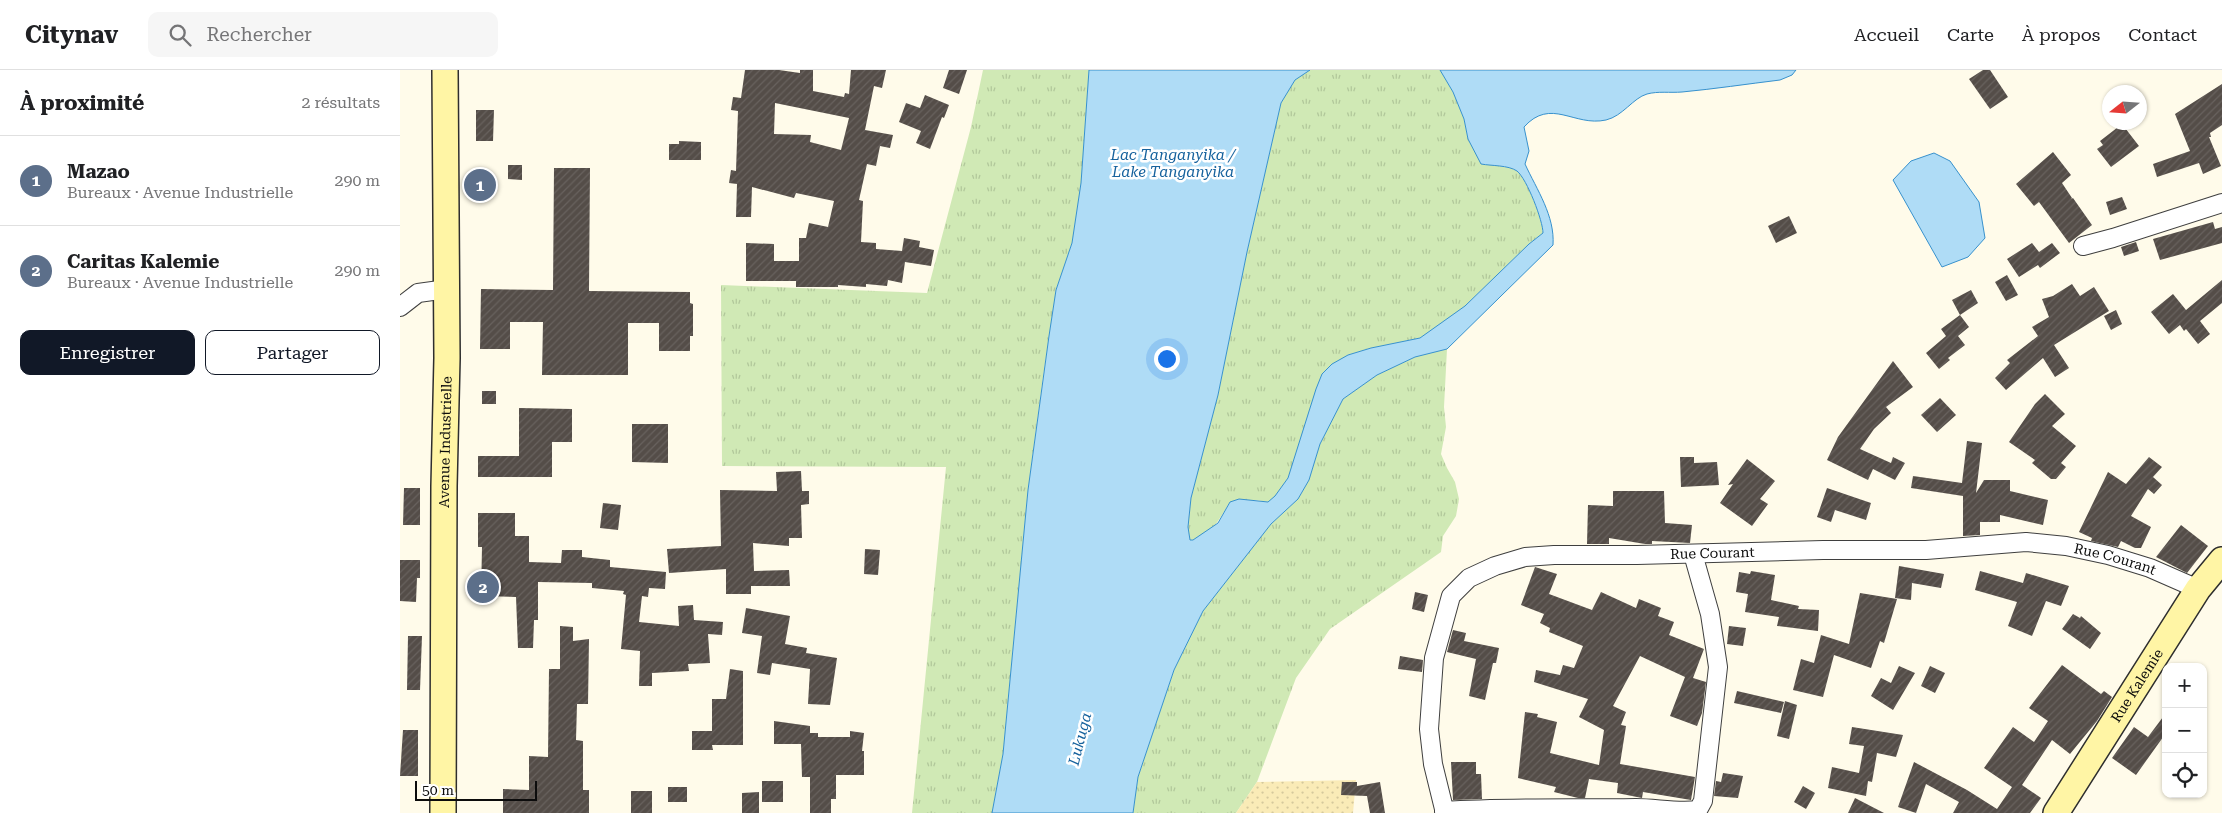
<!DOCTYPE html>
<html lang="fr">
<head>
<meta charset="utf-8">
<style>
	body { margin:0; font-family:"Roboto Serif",serif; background:#f6f6f6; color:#202124 }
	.controls { position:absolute; right:15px; bottom:15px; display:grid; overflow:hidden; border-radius:10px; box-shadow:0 1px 4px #0004 }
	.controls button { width:45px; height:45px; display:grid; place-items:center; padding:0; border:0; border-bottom:1px solid #e0e0e0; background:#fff; color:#202124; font:25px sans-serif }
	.compass { position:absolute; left:1702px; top:15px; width:45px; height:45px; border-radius:50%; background:#fff; box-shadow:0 1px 4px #0004; rotate:253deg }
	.scale { position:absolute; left:15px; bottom:12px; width:122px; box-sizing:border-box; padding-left:5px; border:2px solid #0c0c0c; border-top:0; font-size:14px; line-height:18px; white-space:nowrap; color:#0c0c0c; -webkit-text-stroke:4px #fff; paint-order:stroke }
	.you { position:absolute; left:766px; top:288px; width:18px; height:18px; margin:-12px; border:4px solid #fff; border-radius:50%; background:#1a73e8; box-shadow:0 0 0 8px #1a73e833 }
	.badge { display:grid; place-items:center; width:32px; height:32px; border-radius:50%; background:#111827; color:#fff; font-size:16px; font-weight:700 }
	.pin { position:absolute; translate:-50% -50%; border:2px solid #fff; box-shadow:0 1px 5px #0006 }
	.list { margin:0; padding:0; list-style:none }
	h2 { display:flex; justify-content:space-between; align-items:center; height:65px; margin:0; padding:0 20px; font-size:21px }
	h2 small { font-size:16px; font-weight:400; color:#757577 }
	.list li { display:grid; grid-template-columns:32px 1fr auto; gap:15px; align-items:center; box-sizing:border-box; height:90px; padding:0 20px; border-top:1px solid #e0e0e0 }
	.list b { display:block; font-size:19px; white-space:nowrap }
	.list p { margin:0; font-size:16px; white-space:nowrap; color:#757577 }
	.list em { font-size:16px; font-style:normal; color:#757577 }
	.actions { display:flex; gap:10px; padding:15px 20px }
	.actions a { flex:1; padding:11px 0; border:1px solid #111827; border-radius:10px; text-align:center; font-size:18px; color:#111827 }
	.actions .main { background:#111827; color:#fff }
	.icon { flex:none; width:28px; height:28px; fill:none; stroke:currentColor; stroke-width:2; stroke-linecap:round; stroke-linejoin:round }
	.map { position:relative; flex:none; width:1822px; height:743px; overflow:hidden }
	header { display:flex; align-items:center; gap:30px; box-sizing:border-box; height:70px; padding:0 25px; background:#fff; border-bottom:1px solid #e0e0e0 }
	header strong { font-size:24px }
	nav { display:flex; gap:28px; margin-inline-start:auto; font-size:18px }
	.search { width:350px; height:45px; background:#f6f6f6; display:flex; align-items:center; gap:12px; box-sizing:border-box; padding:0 18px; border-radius:10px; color:#757577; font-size:19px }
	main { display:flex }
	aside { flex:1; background:#fff }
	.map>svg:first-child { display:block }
</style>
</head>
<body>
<header>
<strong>Citynav</strong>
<div class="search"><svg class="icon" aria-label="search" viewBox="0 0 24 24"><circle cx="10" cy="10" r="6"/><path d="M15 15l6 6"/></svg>Rechercher</div>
<nav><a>Accueil</a><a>Carte</a><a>À propos</a><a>Contact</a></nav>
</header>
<main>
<aside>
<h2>À proximité<small>2 résultats</small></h2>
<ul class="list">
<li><span class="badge" style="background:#5c6f8a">1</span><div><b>Mazao</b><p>Bureaux · Avenue Industrielle</p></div><em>290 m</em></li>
<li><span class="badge" style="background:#5c6f8a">2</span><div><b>Caritas Kalemie</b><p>Bureaux · Avenue Industrielle</p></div><em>290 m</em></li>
</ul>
<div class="actions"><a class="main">Enregistrer</a><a>Partager</a></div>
</aside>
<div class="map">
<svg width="1822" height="743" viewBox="0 0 1822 743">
	<defs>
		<pattern id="grass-tufts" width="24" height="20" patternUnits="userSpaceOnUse" patternTransform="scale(1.25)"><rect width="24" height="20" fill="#d0e9b5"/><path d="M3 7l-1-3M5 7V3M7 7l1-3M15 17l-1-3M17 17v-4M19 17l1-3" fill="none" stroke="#b1c79a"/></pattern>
		<pattern id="sand-dots" width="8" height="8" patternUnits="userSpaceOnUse" patternTransform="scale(1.25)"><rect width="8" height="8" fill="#faebb7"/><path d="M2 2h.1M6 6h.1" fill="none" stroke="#d5c89c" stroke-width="1.8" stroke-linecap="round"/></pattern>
		<pattern id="building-hatch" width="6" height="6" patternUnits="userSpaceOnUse" patternTransform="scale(1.25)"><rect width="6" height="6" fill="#544d48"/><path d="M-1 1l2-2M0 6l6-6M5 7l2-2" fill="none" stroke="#68625e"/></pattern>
	</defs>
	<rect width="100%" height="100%" fill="#fffbea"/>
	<!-- grass -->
	<g fill="url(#grass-tufts)">
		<path d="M583,0H689L681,113L672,173L656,220L643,307L628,420L603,684L592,743H512L546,397L322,396L321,215L527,223L571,57Z"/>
		<path d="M910,0H1040L1053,22L1064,49L1068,69L1082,94C1092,96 1108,95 1117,101C1127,109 1143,151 1143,163L1129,174L1065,236L1042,254L1020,268L971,278L948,285L922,305L888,408L875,427L869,432L855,430L830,432C821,446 810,470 790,470L788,457L791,428L818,325L847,182L881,33L895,10Z"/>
		<path d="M1047,279L1044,337L1046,357L1041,384L1047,398L1055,412L1059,429L1056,446L1043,466L1041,482L930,559L896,608L857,712L836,743H733L738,707L774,600L803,541L871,454L898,429L909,410L920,374L943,329L977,305L1015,287Z"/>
	</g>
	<!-- sand -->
	<path fill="url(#sand-dots)" d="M956,710L953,743H836L857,712Z"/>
	<!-- water -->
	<g fill="#afdcf6" stroke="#3791cd">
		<path d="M689,0H910L895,10L881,33L847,182L818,325L791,428L788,457L790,470H793L818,453L830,432L839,429L868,432L875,426L888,408L916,319L922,304L932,294L948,285L971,278L1020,268L1065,236L1129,174L1143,163C1143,151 1127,109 1117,101C1108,95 1092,96 1081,94L1068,69L1064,49L1053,22L1040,0H1396L1392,5L1380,10C1347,14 1314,19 1282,22C1270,23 1258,21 1247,24C1233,28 1223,46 1206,50C1174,57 1151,27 1124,57L1129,81L1125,94C1137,120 1155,146 1153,175L1047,279L1015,287L977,305L943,329L920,374L909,410L898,429L871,454L803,541L774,600L738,707L733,743H592L603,684L628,420L649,266L656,220L672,173L681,113Z"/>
		<path d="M1534,83L1550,91L1579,132L1585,168L1568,187L1542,197L1493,110L1511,91Z"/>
	</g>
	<!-- building -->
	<g fill="url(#building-hatch)" fill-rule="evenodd">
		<path d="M345,0H379L400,3V0H413V21L444,27L445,23L449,24L451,0H486L482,18L474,16L465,60L493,65L490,78L480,76L476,96L467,94L459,130L463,131L461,172L476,173V179L502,181L504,168L520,171L519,177L534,180L531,196L505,192L502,213L488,210L487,216L466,214V217L438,215V217H396V211H346V173L374,174V191H399V168H406L409,153L428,157L434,131L396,123L394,128L352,117L351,147H336L337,114L329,113L331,100L336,101L338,41L331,40L333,27L341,28ZM375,33L449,48L441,80L410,72L411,65L374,64Z"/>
		<path d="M549,0H567L559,24L543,18Z"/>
		<path d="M1583,0H1590L1608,27L1590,39L1569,9Z"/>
		<path d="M1822,14V55L1810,63L1811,67H1809L1821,96L1803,104L1799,93L1757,107L1753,94L1790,81L1775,44Z"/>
		<path d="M525,25L549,35L544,48L542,47L530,79L516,73L521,61L499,52L506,33L520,38Z"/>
		<path d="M76,40H94L93,71H76Z"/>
		<path d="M1722,54L1739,76L1711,97L1697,79L1703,75L1700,71Z"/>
		<path d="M279,71L301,72V90H269V74H279Z"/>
		<path d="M1653,82L1671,105L1662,113L1672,128L1671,129L1673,128L1692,155L1669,173L1639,132L1634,136L1616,114Z"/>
		<path d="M108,95H122V110L108,109Z"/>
		<path d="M154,98H190L189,221L290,222V233L293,234V266H290V281H259V253H228V305H142L143,252H110V279H80L81,219L153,220Z"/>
		<path d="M1722,127L1727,139L1710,145L1706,132Z"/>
		<path d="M1389,146L1397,163L1376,173L1368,156Z"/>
		<path d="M1813,152L1815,159L1822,157V173L1760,190L1753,169Z"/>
		<path d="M1736,172L1739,181L1724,186L1721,177Z"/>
		<path d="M1632,173L1639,182L1652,173L1660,183L1640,198L1638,195L1619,207L1607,189Z"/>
		<path d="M1607,205L1618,225L1606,231L1595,212Z"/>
		<path d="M1822,210V233L1800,251L1810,264L1798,274L1786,259L1784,261L1780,255L1769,264L1751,242L1773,224L1786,240Z"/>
		<path d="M1672,214L1680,226L1694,217L1709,241L1654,275L1669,298L1655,307L1643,288L1606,320L1595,308L1610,293L1607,290L1638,266L1632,257L1649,247L1642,229L1653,226Z"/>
		<path d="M1571,220L1578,233L1560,245L1552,230Z"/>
		<path d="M1716,240L1722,254L1711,260L1704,246Z"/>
		<path d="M1560,245L1569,257L1558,266L1565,275L1548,288L1550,290L1539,299L1526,283L1546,266L1541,259Z"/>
		<path d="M1493,291L1513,317L1486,337L1491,343L1474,359L1460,379L1491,393L1493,387L1505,393L1495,410L1473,399L1468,410L1427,390L1438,367Z"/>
		<rect x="82" y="321" width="14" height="13"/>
		<path d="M1645,324L1665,344L1652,356L1676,376L1661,393L1666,397L1656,409H1651L1632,393L1635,390L1609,372L1635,334Z"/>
		<path d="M1540,328L1556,345L1537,362L1521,345Z"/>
		<path d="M119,338L172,339V372H152V407H78V386H119Z"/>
		<path d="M232,354H268V393L232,392Z"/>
		<path d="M1567,371L1582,373L1576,423L1584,410H1610V421L1648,430L1643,455L1600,445V452H1580V465L1563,466V426L1511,418L1513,406L1562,413Z"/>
		<path d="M1280,387H1294V393L1317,392L1319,415L1281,417Z"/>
		<path d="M1749,387L1762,397L1753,407L1762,415L1754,424L1748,419L1731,446L1751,457L1741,478H1735L1721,471L1718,477L1691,471L1692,468L1679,462L1708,402L1726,414Z"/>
		<path d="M1347,389L1375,411L1360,429L1368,434L1352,456L1320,433L1333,414L1328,415Z"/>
		<path d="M401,401L402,421H409V434L401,435L402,468H389V476L353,473L354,501L389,500L390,516H351V524H326V499L269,503L267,479L321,476L320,420L377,421L376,402Z"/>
		<path d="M4,418H20V455H3Z"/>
		<path d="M1427,418L1471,433L1466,450L1435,440L1431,452L1417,447Z"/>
		<path d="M1213,421H1264L1265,453L1292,455L1290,473L1252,471V474H1245L1209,468V474H1187L1188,435L1213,436Z"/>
		<path d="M203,433L221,435L218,460L200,458Z"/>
		<path d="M78,443H115V466H129V492L161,493L162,480H182V487L210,490V497L266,502L265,519L249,518L248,527L242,526L239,552L279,556L278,536L293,535L294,550L323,552L322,565L308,564L310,593L288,594L289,601L252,603V616H239L240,581L221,579L226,525L223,524L224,521L192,518V513L138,512V550H134L133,578H118L116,527L81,526L82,477H78Z"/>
		<path d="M1781,455L1808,476L1787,503L1756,487Z"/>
		<path d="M465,479L480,480L478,505L464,504Z"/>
		<path d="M0,490H20V508H17L16,532L0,531Z"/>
		<path d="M1499,496L1544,504L1541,518L1512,513L1511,530L1495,528Z"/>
		<path d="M1135,497L1157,504L1149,524L1192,540L1201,522L1236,538L1239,529L1261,538L1258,546L1274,552L1269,565L1304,579L1293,608L1306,612L1302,643L1297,656L1270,646L1285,607L1240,586L1213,636L1226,642L1221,655L1226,656L1220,694L1295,707L1291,730L1243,722L1242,728L1217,723L1218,713L1189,709L1185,728H1178L1154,722L1156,717L1118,708L1125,642L1138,644L1137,647L1157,652L1150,683L1199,695L1204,660L1179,647L1188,629L1134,612L1136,600L1160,605L1163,595L1174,598L1183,576L1149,562L1150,558L1140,553L1144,544L1121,535Z"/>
		<path d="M1351,501L1375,505L1371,530L1399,536L1398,539L1419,540L1418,561L1377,556L1379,547L1345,542L1348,524L1336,522L1339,502L1350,504Z"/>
		<path d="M1580,501L1623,513L1626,503L1669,516L1661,536L1646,531L1632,566L1608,556L1617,532L1575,520Z"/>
		<path d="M1015,522L1028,525L1024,542L1012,539Z"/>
		<path d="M1460,523L1497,529L1484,573L1480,571L1471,598L1434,585L1423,627L1393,620L1401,589L1414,593L1421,565L1449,574Z"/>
		<path d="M346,538L390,546L385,574L407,578L406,583L437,588L430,635L408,634L410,599L372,593L370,605L357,603L362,566L342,563Z"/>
		<path d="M1673,544L1680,548L1681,546L1701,563L1690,579L1662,559Z"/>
		<path d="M160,556L173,557V571L189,569L188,634H177L176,670L183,671V720H189V743H103V719L129,720V686L148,687L149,599H160Z"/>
		<path d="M1329,556L1346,558L1343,576L1327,574Z"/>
		<path d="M1053,560L1066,563L1064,571L1099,578L1096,593H1093L1085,630L1069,626L1076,589L1047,582Z"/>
		<path d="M8,566H22L20,620H7Z"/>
		<path d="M1000,586L1023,590L1022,602L998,599Z"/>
		<path d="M1662,595L1701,624L1704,621L1712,627L1697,651L1670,684L1652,670L1622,715L1641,728L1630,743H1553L1559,732L1526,714L1516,743L1498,737L1514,692L1567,720L1597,739L1612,717L1584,698L1613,657L1634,672L1648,651L1629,638Z"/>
		<path d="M1499,596L1515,603L1493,640L1471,626L1481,608L1491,613Z"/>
		<path d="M1530,596L1545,603L1535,623L1521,616Z"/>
		<path d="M330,599L343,601V675H312L313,680H292V661H312V629H326Z"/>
		<path d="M1337,621L1384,632L1381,643L1334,633Z"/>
		<path d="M1385,631L1397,635L1389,669L1377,666Z"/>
		<path d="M1766,643V663L1736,705L1712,688L1734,657L1748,667Z"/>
		<path d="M374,651L410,656V663H418V667H450V661L464,663L462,681H464V705H436V729H431V743H410V707H402L401,674H374Z"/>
		<path d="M1452,657L1503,665L1496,687L1477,683L1472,712L1468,711L1466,726L1428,718L1432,697L1459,703L1464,676L1449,674Z"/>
		<path d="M3,660H18V706H0Z"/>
		<path d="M1051,692H1076V704H1081L1082,729L1053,730Z"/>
		<path d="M1323,703L1343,706L1338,728L1314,726L1316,711L1321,712Z"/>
		<rect x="362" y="711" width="21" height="21"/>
		<path d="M942,712H957V716L980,712L985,743H970L967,726L941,725Z"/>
		<path d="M1403,716L1415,723L1406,739L1394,732Z"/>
		<rect x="268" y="717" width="19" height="15"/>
		<rect x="231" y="721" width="21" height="22"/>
		<path d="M359,722V743H342V723Z"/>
		<path d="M1455,728L1484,743H1448Z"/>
	</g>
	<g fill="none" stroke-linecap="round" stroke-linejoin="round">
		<!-- street casing -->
		<g stroke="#3f3f3f" stroke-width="20">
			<g id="street">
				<path d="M1683,176L1713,168L1822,133"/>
				<path d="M0,237L18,223L47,219"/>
				<path d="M1044,741C1109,737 1172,739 1236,738C1256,738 1278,743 1298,740L1303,731L1318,597L1310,544L1293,484"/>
				<path id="s1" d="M1045,743L1033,694L1029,659L1034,588L1051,526L1069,508L1095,496L1125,487L1154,485H1237L1423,480H1526L1626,472L1666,476L1708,485L1750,498L1798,519"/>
			</g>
		</g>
		<!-- secondary casing -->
		<g stroke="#2e2e2e" stroke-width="28">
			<g id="secondary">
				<path id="s2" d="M43,743L44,416L47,288L45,0"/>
				<path id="s3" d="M1656,743L1798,519L1822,490"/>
			</g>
		</g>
		<!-- street -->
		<use href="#street" stroke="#fff" stroke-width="18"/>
		<!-- secondary -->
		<use href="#secondary" stroke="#fff5a5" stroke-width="25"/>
	</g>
	<g text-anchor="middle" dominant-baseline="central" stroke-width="5" stroke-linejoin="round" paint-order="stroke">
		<!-- street labels -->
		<g font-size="14" fill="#0c0c0c" stroke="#fff">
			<text stroke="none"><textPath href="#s2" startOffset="371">Avenue Industrielle</textPath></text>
			<text stroke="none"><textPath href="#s1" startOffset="494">Rue Courant</textPath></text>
			<text stroke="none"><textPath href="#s1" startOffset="899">Rue Courant</textPath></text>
			<text stroke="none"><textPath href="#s3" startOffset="151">Rue Kalemie</textPath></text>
		</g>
		<!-- water labels -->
		<g font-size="15" font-style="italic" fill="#16629d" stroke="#fff">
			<text x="773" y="85">Lac Tanganyika /<tspan x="773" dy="17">Lake Tanganyika</tspan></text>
			<text transform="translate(680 669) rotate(-76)">Lukuga</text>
		</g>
	</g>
</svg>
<div class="controls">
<button>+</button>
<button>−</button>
<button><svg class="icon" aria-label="locate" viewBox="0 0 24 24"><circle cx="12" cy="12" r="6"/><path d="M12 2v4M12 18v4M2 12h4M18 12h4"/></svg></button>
</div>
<svg class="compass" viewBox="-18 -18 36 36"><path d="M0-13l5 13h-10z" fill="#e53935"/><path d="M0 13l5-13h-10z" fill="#757577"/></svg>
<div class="scale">50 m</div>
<div class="you"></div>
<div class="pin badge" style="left:80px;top:115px;background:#5c6f8a">1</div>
<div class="pin badge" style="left:83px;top:517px;background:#5c6f8a">2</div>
</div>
</main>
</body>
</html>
